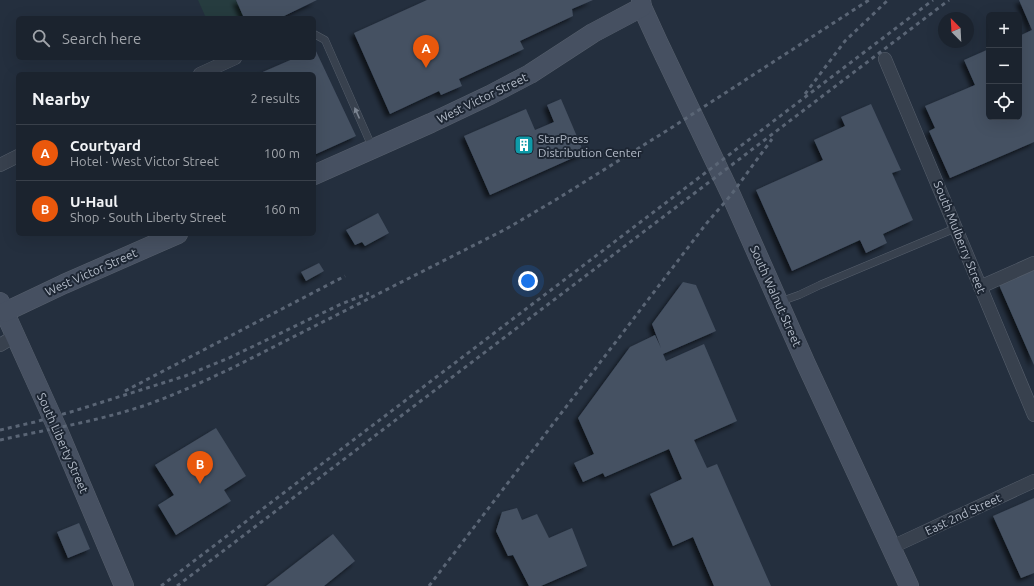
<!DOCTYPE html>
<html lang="en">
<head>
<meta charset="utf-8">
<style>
	body { margin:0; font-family:Ubuntu,sans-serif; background:#282f3a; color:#f1f3f6 }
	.controls { position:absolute; right:12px; top:12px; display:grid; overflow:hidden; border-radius:6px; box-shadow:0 4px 16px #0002 }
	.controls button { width:36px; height:36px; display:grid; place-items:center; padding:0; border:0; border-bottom:1px solid #39404a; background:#1b232e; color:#f1f3f6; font:20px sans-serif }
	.compass { position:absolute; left:938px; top:12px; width:36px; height:36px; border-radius:50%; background:#1b232e; box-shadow:0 4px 16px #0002; rotate:336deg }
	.you { position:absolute; left:528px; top:281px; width:14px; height:14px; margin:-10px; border:3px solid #fff; border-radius:50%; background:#1a73e8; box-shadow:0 0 0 6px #1a73e833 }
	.badge { display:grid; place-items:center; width:26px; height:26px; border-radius:50%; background:#ea580c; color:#fff; font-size:13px; font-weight:700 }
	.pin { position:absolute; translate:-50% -33px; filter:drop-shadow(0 1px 2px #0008) }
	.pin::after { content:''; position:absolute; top:21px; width:14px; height:12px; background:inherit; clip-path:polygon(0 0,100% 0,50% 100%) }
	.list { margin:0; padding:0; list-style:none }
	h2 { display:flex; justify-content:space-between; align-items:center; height:52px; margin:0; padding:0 16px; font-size:17px }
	h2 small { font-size:13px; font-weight:400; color:#a0a4aa }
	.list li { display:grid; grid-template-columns:26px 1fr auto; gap:12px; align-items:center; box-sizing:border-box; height:56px; padding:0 16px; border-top:1px solid #39404a }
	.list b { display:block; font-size:15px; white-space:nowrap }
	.list p { margin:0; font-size:13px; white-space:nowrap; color:#a0a4aa }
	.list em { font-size:13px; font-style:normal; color:#a0a4aa }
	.icon { flex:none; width:22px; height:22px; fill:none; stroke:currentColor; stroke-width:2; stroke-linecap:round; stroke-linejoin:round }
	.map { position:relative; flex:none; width:1034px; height:586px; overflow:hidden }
	.search { position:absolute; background:#1b232e; box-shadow:0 4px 16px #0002; left:16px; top:16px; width:300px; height:44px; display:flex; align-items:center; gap:10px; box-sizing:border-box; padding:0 14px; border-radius:6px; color:#a0a4aa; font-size:15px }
	.panel { position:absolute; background:#1b232e; box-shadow:0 4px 16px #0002; left:16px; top:72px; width:300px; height:164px; border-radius:6px }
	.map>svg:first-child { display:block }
</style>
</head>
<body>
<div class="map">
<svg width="1034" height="586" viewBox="0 0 1034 586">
	<defs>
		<filter id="shadow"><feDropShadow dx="-3.5" dy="3.5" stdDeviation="2" flood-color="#0009"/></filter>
	</defs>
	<rect width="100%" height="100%" fill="#242f3e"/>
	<!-- green -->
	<path fill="#263c3f" d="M198,0H236L244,18H206Z"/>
	<!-- building -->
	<g fill="#455162" filter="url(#shadow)">
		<path d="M236,0H317L280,18H244Z"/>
		<path d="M427,0H593L572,9L573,16L520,41L524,49L459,79L462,86L441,95L439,91L390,114L354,33Z"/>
		<path d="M1019,0H1034V142L950,178L929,131L935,128L925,106L975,85L964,60L989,49V117H1019V36L1032,30Z"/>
		<path d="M314,49H315L356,136L314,155V74H258L295,58H314Z"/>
		<path d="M561,99L584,153L490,195L464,136L526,109L535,130L554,122L547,105Z"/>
		<path d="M871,104L901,170L892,173L913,220L883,234L887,243L866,253L860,240L792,271L756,190L823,160L814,140L845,126L841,117Z"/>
		<path d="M378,213L389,233L365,246L362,242L355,245L346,230Z"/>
		<path d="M319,263L324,271L306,281L301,272Z"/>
		<path d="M1034,270V365L999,285Z"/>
		<path d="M683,282L696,285L716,331L663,354L666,361L704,344L737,421L694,440L707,468L717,464L771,586H714L693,537L673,546L650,494L682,479L669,449L605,477L603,473L583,482L574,463L594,454L578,418L630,347L655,335L661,348L652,324Z"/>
		<path d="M216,428L246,476L224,490L231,501L176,535L158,505L174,495L155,465Z"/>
		<path d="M1034,498V573L1021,578L993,516Z"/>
		<path d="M517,508L522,520L537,514L549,538L572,528L587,566L541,586H529L513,555L508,556L496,531L502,512Z"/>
		<path d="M79,523L90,549L68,558L57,532Z"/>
		<path d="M333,534L355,561L324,586H266Z"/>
	</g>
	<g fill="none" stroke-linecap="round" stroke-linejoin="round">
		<!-- lane casing -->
		<g stroke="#565f6c" stroke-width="8">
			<g id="lane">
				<path d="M314,34L325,40L373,149"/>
				<path d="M779,302L799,295L820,285L956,228"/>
			</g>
		</g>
		<!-- street casing -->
		<g stroke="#565f6c" stroke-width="14">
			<g id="street">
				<path d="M885,59L1034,415"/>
				<path d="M200,74L235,58"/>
				<path d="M0,165L18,156"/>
				<path d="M980,287L1034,263"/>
				<path d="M0,345L15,336"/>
				<path d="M892,547L1034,481"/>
			</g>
		</g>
		<!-- secondary casing -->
		<g stroke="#565f6c" stroke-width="20">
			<g id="secondary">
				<path d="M641,0L642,7L658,42L731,195L806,364L909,586"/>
				<path d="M314,175L431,123L490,95L530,74L593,33L642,7"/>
				<path d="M0,302L57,428L124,586"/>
				<path d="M5,312L64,284L178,234"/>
			</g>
		</g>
		<!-- lane -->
		<use href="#lane" stroke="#38414e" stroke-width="7"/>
		<!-- street -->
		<use href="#street" stroke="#38414e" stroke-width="13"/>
		<!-- secondary -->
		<use href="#secondary" stroke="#465061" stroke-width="19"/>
		<!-- rail -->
		<g stroke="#5a6575" stroke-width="3" stroke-dasharray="4 4" stroke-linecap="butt">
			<path d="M805,94L845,41L888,0"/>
			<path d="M125,391L345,276"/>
			<path d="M0,430L35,422L74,411L185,376L229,358L339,305L369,293"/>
			<path d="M0,440C49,429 99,421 146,405C177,394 207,380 236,366L506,229L557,199L671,128L869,0"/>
			<path d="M161,586L933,0"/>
			<path d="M177,586L949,0"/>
			<path d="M429,586L706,224L731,195L772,139"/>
		</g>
	</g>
	<!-- one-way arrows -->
	<defs><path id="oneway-solid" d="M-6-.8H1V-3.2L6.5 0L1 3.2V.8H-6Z"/></defs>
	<use fill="#7c8592" href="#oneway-solid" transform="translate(357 113) rotate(-114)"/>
	<!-- icons -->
	<defs>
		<g id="building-square" transform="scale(1)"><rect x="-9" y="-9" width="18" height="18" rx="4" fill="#0f9aa8" stroke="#1d2633"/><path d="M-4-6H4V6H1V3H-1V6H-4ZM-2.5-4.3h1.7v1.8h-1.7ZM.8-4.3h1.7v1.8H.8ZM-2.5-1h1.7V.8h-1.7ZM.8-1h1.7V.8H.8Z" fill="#fff"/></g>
	</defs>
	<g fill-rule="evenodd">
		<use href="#building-square" x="524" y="145"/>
	</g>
	<g text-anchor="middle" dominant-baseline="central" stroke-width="4" stroke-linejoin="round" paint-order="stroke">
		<!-- street labels -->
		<g font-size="12" fill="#b4bcc9" stroke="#1d2633">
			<text transform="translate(482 98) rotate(-26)">West Victor Street</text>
			<text transform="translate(960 237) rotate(68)">South Mulberry Street</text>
			<text transform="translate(91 272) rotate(-24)">West Victor Street</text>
			<text transform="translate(776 296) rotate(66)">South Walnut Street</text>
			<text transform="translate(63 443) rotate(66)">South Liberty Street</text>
			<text transform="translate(963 514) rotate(-25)">East 2nd Street</text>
		</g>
		<!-- poi labels -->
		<g font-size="12" fill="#b4bcc9" stroke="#1d2633" text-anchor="start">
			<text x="538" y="138">StarPress<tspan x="538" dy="14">Distribution Center</tspan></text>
		</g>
	</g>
</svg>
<div class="controls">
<button>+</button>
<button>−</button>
<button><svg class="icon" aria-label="locate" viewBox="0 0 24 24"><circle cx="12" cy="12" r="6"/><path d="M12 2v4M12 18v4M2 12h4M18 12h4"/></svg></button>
</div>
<svg class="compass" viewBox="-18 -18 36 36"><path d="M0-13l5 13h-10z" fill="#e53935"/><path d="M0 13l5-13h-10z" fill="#a0a4aa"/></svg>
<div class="you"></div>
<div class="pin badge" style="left:426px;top:68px">A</div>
<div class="pin badge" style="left:200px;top:484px">B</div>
<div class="search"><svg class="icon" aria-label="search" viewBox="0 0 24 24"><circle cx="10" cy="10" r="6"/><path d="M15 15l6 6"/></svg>Search here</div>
<section class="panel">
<h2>Nearby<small>2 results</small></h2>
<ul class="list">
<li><span class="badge">A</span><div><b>Courtyard</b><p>Hotel · West Victor Street</p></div><em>100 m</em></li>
<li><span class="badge">B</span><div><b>U-Haul</b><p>Shop · South Liberty Street</p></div><em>160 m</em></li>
</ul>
</section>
</div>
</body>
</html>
